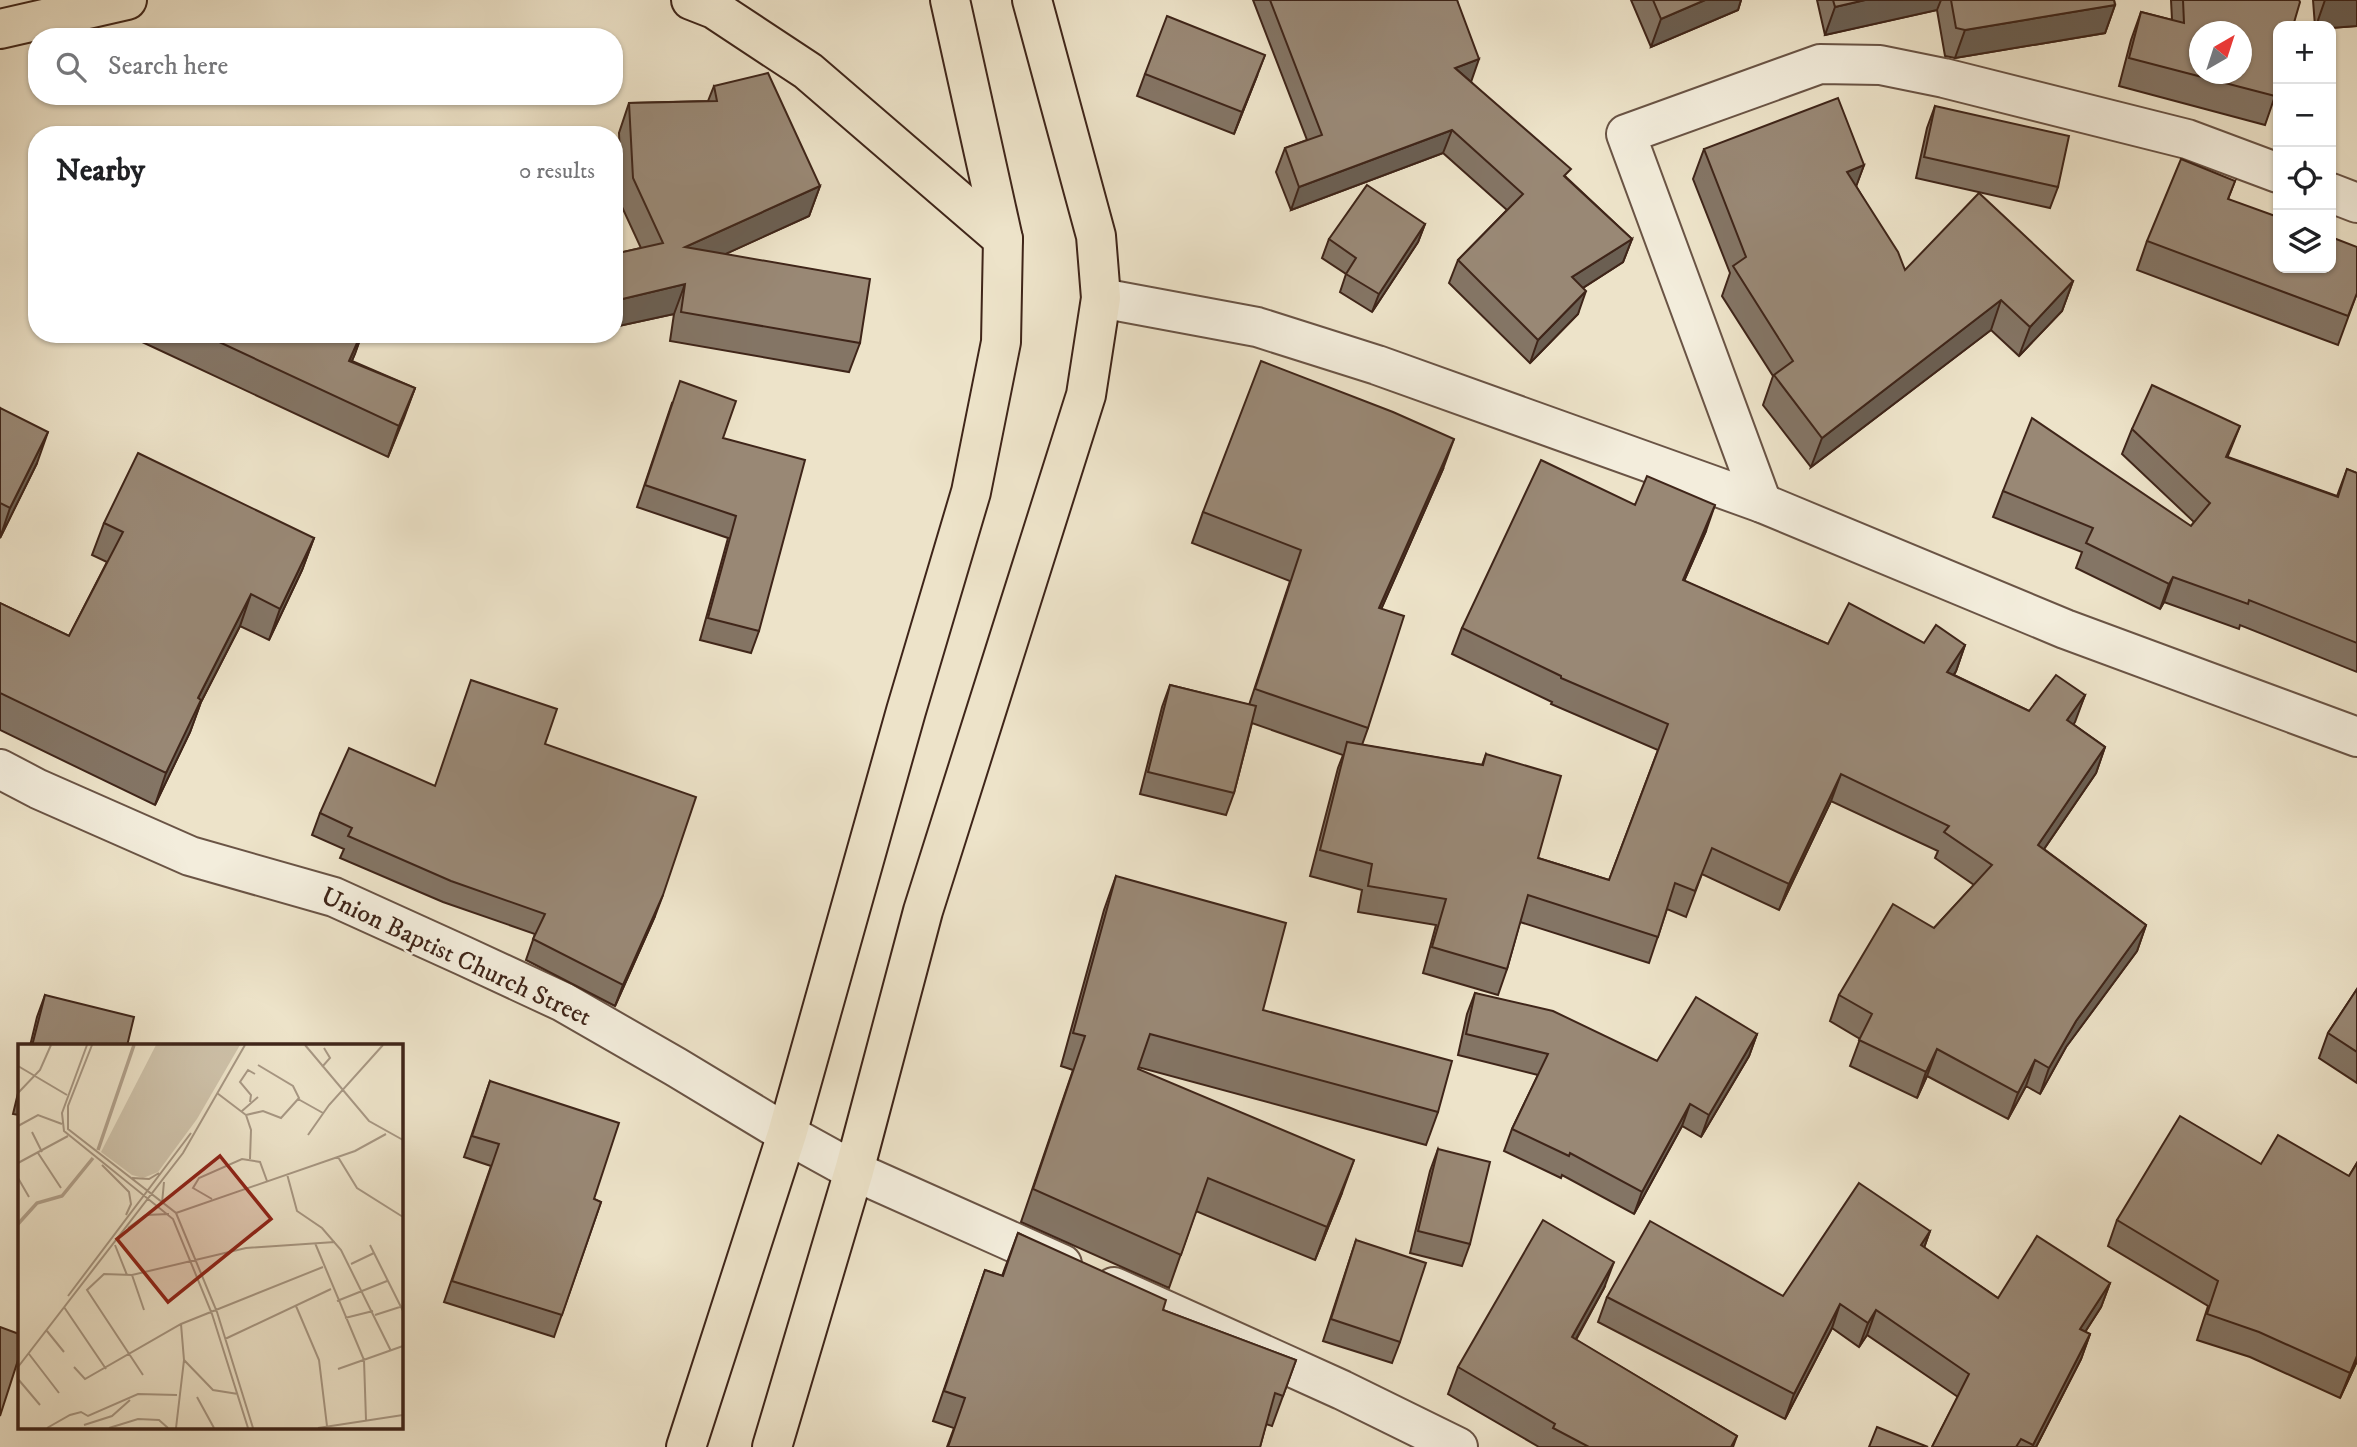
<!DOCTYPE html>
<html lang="en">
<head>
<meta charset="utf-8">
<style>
	body { margin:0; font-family:"IM FELL DW Pica",serif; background:#f6f6f6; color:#202124 }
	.controls { position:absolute; right:21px; top:21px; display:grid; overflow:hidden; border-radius:14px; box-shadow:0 2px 5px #0004 }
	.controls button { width:63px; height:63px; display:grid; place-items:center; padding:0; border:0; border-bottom:2px solid #e0e0e0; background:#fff; color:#202124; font:35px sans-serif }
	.compass { position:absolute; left:2189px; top:21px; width:63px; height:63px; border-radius:50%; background:#fff; box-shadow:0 2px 5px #0004; rotate:39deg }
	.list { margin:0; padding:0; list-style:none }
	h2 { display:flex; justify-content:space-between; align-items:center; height:91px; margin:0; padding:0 28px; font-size:30px }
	h2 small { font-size:23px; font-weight:400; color:#757577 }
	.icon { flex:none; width:38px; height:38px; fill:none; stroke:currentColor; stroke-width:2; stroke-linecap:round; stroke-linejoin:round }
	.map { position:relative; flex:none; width:2357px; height:1447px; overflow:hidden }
	.search { position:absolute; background:#fff; box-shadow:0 2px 5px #0004; left:28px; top:28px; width:595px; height:77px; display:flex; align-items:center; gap:18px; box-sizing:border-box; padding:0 24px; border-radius:28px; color:#757577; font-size:26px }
	.panel { position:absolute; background:#fff; box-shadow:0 2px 5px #0004; left:28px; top:126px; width:595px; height:217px; border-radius:28px }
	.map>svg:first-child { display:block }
</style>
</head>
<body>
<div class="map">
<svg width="2357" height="1447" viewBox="0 0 2357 1447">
	<rect width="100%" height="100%" fill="#ede3c9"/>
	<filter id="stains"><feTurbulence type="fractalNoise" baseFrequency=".00286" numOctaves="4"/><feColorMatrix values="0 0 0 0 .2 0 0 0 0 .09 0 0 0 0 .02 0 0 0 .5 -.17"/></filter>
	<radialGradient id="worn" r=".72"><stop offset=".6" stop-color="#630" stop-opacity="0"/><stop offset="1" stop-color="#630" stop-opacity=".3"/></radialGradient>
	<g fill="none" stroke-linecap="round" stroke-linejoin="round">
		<!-- minor casing -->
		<g stroke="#6a5445" stroke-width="42">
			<g id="minor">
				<path d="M2331,193L2357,203"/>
				<path d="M1101,298L1257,327L1377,365L1762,503L2065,629L2357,737"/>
				<path d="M1762,503L1626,134L1820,64L1880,65L1944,78L2187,139L2278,173"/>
				<path d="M0,769L38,789L190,856L334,897L464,956L563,1002L676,1067L787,1134L854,1171L1062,1264"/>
				<path d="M1114,1287L1342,1390L1458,1447"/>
			</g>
		</g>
		<!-- major casing -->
		<g stroke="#3f2519" stroke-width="42">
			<g id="major">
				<path d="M691,0L714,9L808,71L1003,239"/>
				<path d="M0,29L127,0"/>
				<path d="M686,1447L787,1134L906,711L971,492L1001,342L1003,239L950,0"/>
				<path d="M772,1447L854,1171L923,911L1086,395L1101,298L1096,236L1032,0"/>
			</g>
		</g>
		<!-- minor -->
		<use href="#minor" stroke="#f3eddc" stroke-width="38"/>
		<!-- major -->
		<use href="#major" stroke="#ede3c9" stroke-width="38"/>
	</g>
	<!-- wall -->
	<g fill="#847565" stroke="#3f2519" stroke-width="2">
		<path d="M1253,0H1457L1471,82L1567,178L1632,239L1623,262L1583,288L1578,314L1530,363L1449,283L1458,260L1507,210L1443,153L1291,210L1276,172L1285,148L1307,140Z"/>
		<path d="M1631,0H1741L1738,10L1651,47Z"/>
		<path d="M1817,0H2114L2115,5L2105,33L1955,58L1945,56L1937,10L1825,35Z"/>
		<path d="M2171,0H2299L2275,96L2265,125L2119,86L2131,40L2141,12L2172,20Z"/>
		<path d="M2313,0H2357V26L2331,28V26H2315Z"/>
		<path d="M1145,74L1257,76L1234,134L1137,96Z"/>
		<path d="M714,86L820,186L809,216L725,254L860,343L849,372L670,341L674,314L614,327V254L641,248L622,207L619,133L629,103L708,101Z"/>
		<path d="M1935,106L2058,187L2050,208L1916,178L1927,128Z"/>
		<path d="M1704,149L1864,165L1856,186L1905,270L2073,281L2062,311L2019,356L1991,330L1811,467L1763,405L1773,376L1722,296L1730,273L1693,179Z"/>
		<path d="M2235,181L2228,199L2357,293L2338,345L2137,270L2147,241Z"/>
		<path d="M1425,224L1418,242L1372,312L1340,292L1346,274L1322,258L1329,239Z"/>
		<path d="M125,334H362L352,361L415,388L388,457Z"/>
		<path d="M672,403L723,438L759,631L751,653L700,640L728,538L637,507Z"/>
		<path d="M0,408L37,463L0,538Z"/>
		<path d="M2132,429L2228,457L2337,496L2347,469L2357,473V672L2240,625L2239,629L2164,602L2160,609L2076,568L2082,552L1993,517L2003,491L2191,526L2194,522L2122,454Z"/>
		<path d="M1443,469L1381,609L1368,728L1362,745L1482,765L1486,754L1538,858L1609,880L1658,750L1551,704L1552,702L1452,654L1462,628L1635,505L1706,531L1684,581L1828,644L1924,643L1965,645L1956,671L1954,675L2029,711L2085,695L2073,724L2105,747L2096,773L2044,849L2146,925L2137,951L2066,1047L2040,1094L2026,1086L2008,1119L1927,1076L1917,1098L1850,1066L1860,1039L1830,1021L1839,995L1934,928L1974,885L1935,858L1938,851L1831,801L1779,910L1702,874L1686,917L1667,909L1649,963L1520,922L1507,969L1498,995L1423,973L1436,925L1358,912L1362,890L1310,876L1338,768L1343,755L1252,723L1234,793L1226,815L1140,794L1162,707L1170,685L1249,705L1290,581L1192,543L1203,512Z"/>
		<path d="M104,523L314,538L302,570L269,640L240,626L201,702L190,732L155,805L0,730V603L69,636L107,562L92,555Z"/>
		<path d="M545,744L655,916L615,1006L526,960L535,934L443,902L340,858L344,849L312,835L320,813L434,786Z"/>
		<path d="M1116,876L1263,1010L1438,1112L1426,1145L1138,1067V1069L1342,1193L1315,1260L1196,1211L1169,1288L1021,1222L1073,1070L1061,1066L1104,910Z"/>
		<path d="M2357,989V1083L2319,1058L2328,1033Z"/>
		<path d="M1475,993L1657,1061L1757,1034L1749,1056L1701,1137L1682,1126L1634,1214L1562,1175L1561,1178L1504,1151L1512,1129L1538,1075L1458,1055L1467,1014Z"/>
		<path d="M45,995L127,1046H30L37,1017Z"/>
		<path d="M490,1081L594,1199L601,1202L554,1337L444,1302L491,1166L464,1157Z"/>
		<path d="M19,1089V1115L13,1114Z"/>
		<path d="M1438,1149L1470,1244L1462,1266L1410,1253L1430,1171Z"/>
		<path d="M2357,1163V1361L2340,1398L2250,1357L2197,1340L2208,1306L2108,1246L2117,1220L2261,1164L2349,1176Z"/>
		<path d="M1930,1231L1924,1248L1998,1298L2110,1283L2101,1307L2085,1332L2090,1334L2081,1359L2036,1447H1932L1958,1397L1867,1335L1859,1347L1832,1328L1785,1419L1598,1322L1607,1297L1783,1296Z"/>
		<path d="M1018,1233L1163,1310L1296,1360L1272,1426L1266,1424L1260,1447H947L954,1428L933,1421L985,1270L1002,1276Z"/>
		<path d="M1356,1240L1400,1342L1392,1363L1323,1341Z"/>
		<path d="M1604,1288L1576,1340L1737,1436L1733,1447H1539L1448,1394L1458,1367Z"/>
	</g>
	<!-- shaded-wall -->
	<g fill="#6b5f52" stroke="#3f2519" stroke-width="2">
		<path d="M1705,0H1741L1738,10L1651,47L1661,19Z"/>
		<path d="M1865,0H1941L1937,10L1825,35L1835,7Z"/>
		<path d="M2325,0H2357V26L2331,28V26H2316Z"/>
		<path d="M2115,5L2105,33L1955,58L1965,30Z"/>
		<path d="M1265,55L1257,76L1234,134L1242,112Z"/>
		<path d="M1479,59L1471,82L1455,68Z"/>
		<path d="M1452,130L1443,153L1291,210L1299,187Z"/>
		<path d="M1864,165L1853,195L1847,172Z"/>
		<path d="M820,186L809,216L675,277L685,247Z"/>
		<path d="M1425,224L1418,242L1372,312L1379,294Z"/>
		<path d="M1632,239L1623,262L1564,300L1572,277Z"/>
		<path d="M2073,281L2062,311L2019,356L2030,327Z"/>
		<path d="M685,284L674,314L614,327V301Z"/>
		<path d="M1586,291L1578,314L1530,363L1538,340Z"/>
		<path d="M2001,300L1991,330L1811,467L1822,438Z"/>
		<path d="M361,334H362L355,354L338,391L349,361Z"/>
		<path d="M415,388L404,418L388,457L399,426Z"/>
		<path d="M2240,426L2230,451L2217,482L2226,457Z"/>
		<path d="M48,432L37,463L0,538L10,508Z"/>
		<path d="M1454,439L1443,469L1368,639L1379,608Z"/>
		<path d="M1715,505L1706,531L1673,606L1683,580Z"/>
		<path d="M314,538L302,570L269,640L280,609Z"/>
		<path d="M2173,577L2164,602L2160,609L2169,584Z"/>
		<path d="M251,594L240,626L201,702L190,732L155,805L166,773L198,698Z"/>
		<path d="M1965,645L1956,671L1938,698L1947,672Z"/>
		<path d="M2085,695L2075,722L2058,747L2067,720Z"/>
		<path d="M2105,747L2096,773L2029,871L2038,845Z"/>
		<path d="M1841,774L1831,801L1779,910L1789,884Z"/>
		<path d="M663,895L655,916L615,1006L623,985Z"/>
		<path d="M2146,925L2137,951L2066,1047L2040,1094L2049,1068L2076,1021Z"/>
		<path d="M1757,1034L1749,1056L1701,1137L1709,1115Z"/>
		<path d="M1937,1049L1927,1076L1917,1098L1926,1072Z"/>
		<path d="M2035,1060L2026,1086L2008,1119L2018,1093Z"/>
		<path d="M1690,1104L1682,1126L1634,1214L1642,1192Z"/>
		<path d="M1354,1160L1342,1193L1315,1260L1327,1227Z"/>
		<path d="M1930,1231L1921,1256V1245Z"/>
		<path d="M1614,1262L1604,1288L1562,1364L1572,1337Z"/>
		<path d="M2110,1283L2101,1307L2071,1354L2080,1329Z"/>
		<path d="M1840,1304L1832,1328L1785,1419L1794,1394Z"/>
		<path d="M1876,1310L1867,1335L1859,1347L1868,1323Z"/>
		<path d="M2090,1334L2081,1359L2036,1447H2032Z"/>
		<path d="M2357,1356V1361L2340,1398L2350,1373Z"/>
	</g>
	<!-- building -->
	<g fill="#998875" stroke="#3f2519" stroke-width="2" fill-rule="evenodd">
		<path d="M1270,0H1457L1479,59L1455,68L1571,169L1564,176L1632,239L1572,277L1586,291L1538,340L1458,260L1523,194L1452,130L1299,187L1285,148L1322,135Z"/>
		<path d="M1653,0H1705L1661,19Z"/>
		<path d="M1833,0H1865L1835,7Z"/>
		<path d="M1951,0H2114L2115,5L1965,30L1956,28Z"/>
		<path d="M2183,0H2299L2300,2L2293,26H2278V85L2275,96L2129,58L2141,12L2184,23ZM2200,32H2242V74H2200Z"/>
		<path d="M1167,16L1265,55L1242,112L1145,74Z"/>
		<path d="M768,73L820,186L685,247L870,279L860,343L681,312L685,284L614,301V254L663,243L633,178L629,103L717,101L714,86Z"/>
		<path d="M1838,98L1864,165L1847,172L1898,252L1905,270L1979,193L2073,281L2030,327L2001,300L1822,438L1774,375L1793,361L1733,266L1746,257L1704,149Z"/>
		<path d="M1935,106L2069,136L2058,187L1924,157Z"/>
		<path d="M2181,159L2235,181L2228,199L2278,217V268H2331V237L2357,247V293L2348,316L2147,241Z"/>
		<path d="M1367,185L1425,224L1379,294L1346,274L1356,258L1329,239Z"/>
		<path d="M202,334H361L349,361L415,388L399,426Z"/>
		<path d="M1261,361L1393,412L1454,439L1379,608L1404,616L1368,728L1255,689L1301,550L1203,512Z"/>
		<path d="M680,381L736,401L723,438L805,460L759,631L708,618L736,516L645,485Z"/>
		<path d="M2152,385L2240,426L2226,457L2338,497L2347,469L2357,473V643L2249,600L2248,604L2173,577L2169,584L2086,543L2093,528L2003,491L2032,418L2191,526L2210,503L2132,429Z"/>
		<path d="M0,408L48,432L10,508L0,503Z"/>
		<path d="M138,453L314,538L280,609L251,594L198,698L201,700L166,773L0,693V603L69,636L123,532L104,523Z"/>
		<path d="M1541,460L1635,505L1647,476L1715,505L1683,580L1828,644L1849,603L1924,643L1936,625L1965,645L1947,672L2029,711L2056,675L2085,695L2067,720L2105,747L2038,845L2146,925L2076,1021L2049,1068L2035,1060L2018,1093L1937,1049L1926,1072L1859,1040L1872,1014L1839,995L1893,904L1934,928L1992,865L1944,832L1949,826L1841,774L1789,884L1712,848L1695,891L1675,883L1658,937L1528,895L1507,969L1432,947L1446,899L1368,886L1372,864L1320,850L1347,742L1483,765L1486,754L1561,776L1538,858L1609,880L1668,724L1561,678V676L1462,628Z"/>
		<path d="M471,680L557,709L545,744L696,797L663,895L623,985L533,939L545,914L451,881L348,836L352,828L320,813L349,748L435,786Z"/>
		<path d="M1170,685L1256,706L1234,793L1148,772Z"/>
		<path d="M1116,876L1286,923L1263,1010L1452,1061L1438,1112L1150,1034L1138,1069L1354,1160L1327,1227L1208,1178L1181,1255L1033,1189L1085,1036L1073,1033Z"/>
		<path d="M2357,989V1052L2328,1033Z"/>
		<path d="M1475,993L1553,1011L1657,1061L1696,997L1757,1034L1709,1115L1690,1104L1642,1192L1570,1153L1569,1156L1512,1129L1548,1054L1466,1034Z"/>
		<path d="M45,995L134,1017L127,1046H32Z"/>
		<path d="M490,1081L619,1123L594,1199L601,1202L562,1315L452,1281L499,1144L472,1136Z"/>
		<path d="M2180,1116L2261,1164L2278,1135L2349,1176L2357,1163V1356L2350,1373L2259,1332L2207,1314L2218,1281L2117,1220Z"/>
		<path d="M1438,1149L1490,1162L1470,1244L1418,1231Z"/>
		<path d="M1859,1183L1930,1231L1921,1245L1998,1298L2037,1236L2110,1283L2080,1329L2090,1334L2033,1445L2021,1439L2016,1447H1932L1969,1374L1876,1310L1868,1323L1840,1304L1794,1394L1607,1297L1650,1221L1783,1296Z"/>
		<path d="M1543,1220L1614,1262L1572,1337L1737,1436L1731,1447H1589L1553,1428L1555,1424L1458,1367Z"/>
		<path d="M1018,1233L1166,1300L1163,1310L1296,1360L1283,1396L1275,1393L1260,1447H948L965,1398L944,1391L985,1270L1003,1276Z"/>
		<path d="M1356,1240L1426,1263L1400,1342L1331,1319Z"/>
		<path d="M0,1327L19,1334V1357L0,1416Z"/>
		<path d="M1877,1427L1928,1447H1869Z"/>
	</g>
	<g text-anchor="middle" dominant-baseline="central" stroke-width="5" stroke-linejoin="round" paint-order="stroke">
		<!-- street labels -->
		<g font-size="26" fill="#3f2519" stroke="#f3eddc">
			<text transform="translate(456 957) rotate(25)">Union Baptist Church Street</text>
		</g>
	</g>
	<!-- overview -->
	<g transform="translate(18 1044)">
		<rect width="385" height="385" fill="#ede3c9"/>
		<path d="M138,1H222L179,75L140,128L125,134L114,131L83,108Z" fill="#cfc3ab"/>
		<path fill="none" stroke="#b2a28d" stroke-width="3.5" d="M80,106L116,1M0,180L19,159L44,152L75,114"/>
		<path fill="none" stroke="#a79783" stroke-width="2" d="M69,1L44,69L46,87L155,175L194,270L230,384M74,1L50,62V85L158,169L199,268L235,384M287,1L351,77L385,96M0,22L49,51M304,23L312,14L306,4M0,49L22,26L33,1M199,49L228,71L233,86L232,115M280,55L305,69M232,58L233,51L222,38L230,26L237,30M224,67L240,53M228,71L245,67L263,74L281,54L275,42L240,21M0,82L20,71L44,80M14,88L24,108M290,91L311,61L365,1M20,109L43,144M320,113L339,144L385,173M0,119L50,92M84,121L111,148L113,160L108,171M269,130L279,167L304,184L323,206L373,307M0,134L11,153M114,134L131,135L141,129M194,155L175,144L181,134L224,115L242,118L249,137M144,159L146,138M158,169L337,107L368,90M110,184L128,171L151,170M297,199L346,316L348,376M97,201L109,231M352,201L385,267M333,220L356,209M114,231L126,266M50,252L173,89M319,257L369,237M278,262L301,316L309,382M46,263L88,325M357,271L385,262M327,274L355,267M29,287L46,308M207,295L313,245M11,310L41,349M166,316L195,346L220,350M0,323L165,109L227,1M56,323L67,335L163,280L305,223M320,325L385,302M125,331L69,246L86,230L114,231L228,204L317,198M0,335L22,361M179,353L196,384M66,381L94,372L112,356M29,384L52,371L63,368L70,372L120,350L159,351M91,384L120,375L141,376L150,384M158,384L166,316L163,280M300,384L385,371"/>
		<path fill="#8f2418" fill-opacity="0.15" stroke="#8f2418" stroke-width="3.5" d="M202,112L253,175L150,258L99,195Z"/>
		<rect width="385" height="385" fill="none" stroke="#3f2519" stroke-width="3.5"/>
	</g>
	<rect width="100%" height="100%" filter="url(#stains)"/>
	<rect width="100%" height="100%" fill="url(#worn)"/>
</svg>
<div class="controls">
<button>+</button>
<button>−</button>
<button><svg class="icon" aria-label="locate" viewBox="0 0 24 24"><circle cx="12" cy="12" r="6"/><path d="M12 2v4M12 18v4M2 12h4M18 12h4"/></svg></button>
<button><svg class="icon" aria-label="layers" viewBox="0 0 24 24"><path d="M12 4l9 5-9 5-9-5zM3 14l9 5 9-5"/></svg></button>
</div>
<svg class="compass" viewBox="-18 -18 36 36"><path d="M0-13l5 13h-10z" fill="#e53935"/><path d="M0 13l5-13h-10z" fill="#757577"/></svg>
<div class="search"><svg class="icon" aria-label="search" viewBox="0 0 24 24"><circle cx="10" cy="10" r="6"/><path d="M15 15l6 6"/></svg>Search here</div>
<section class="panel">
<h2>Nearby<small>0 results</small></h2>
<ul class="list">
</ul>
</section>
</div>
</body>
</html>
